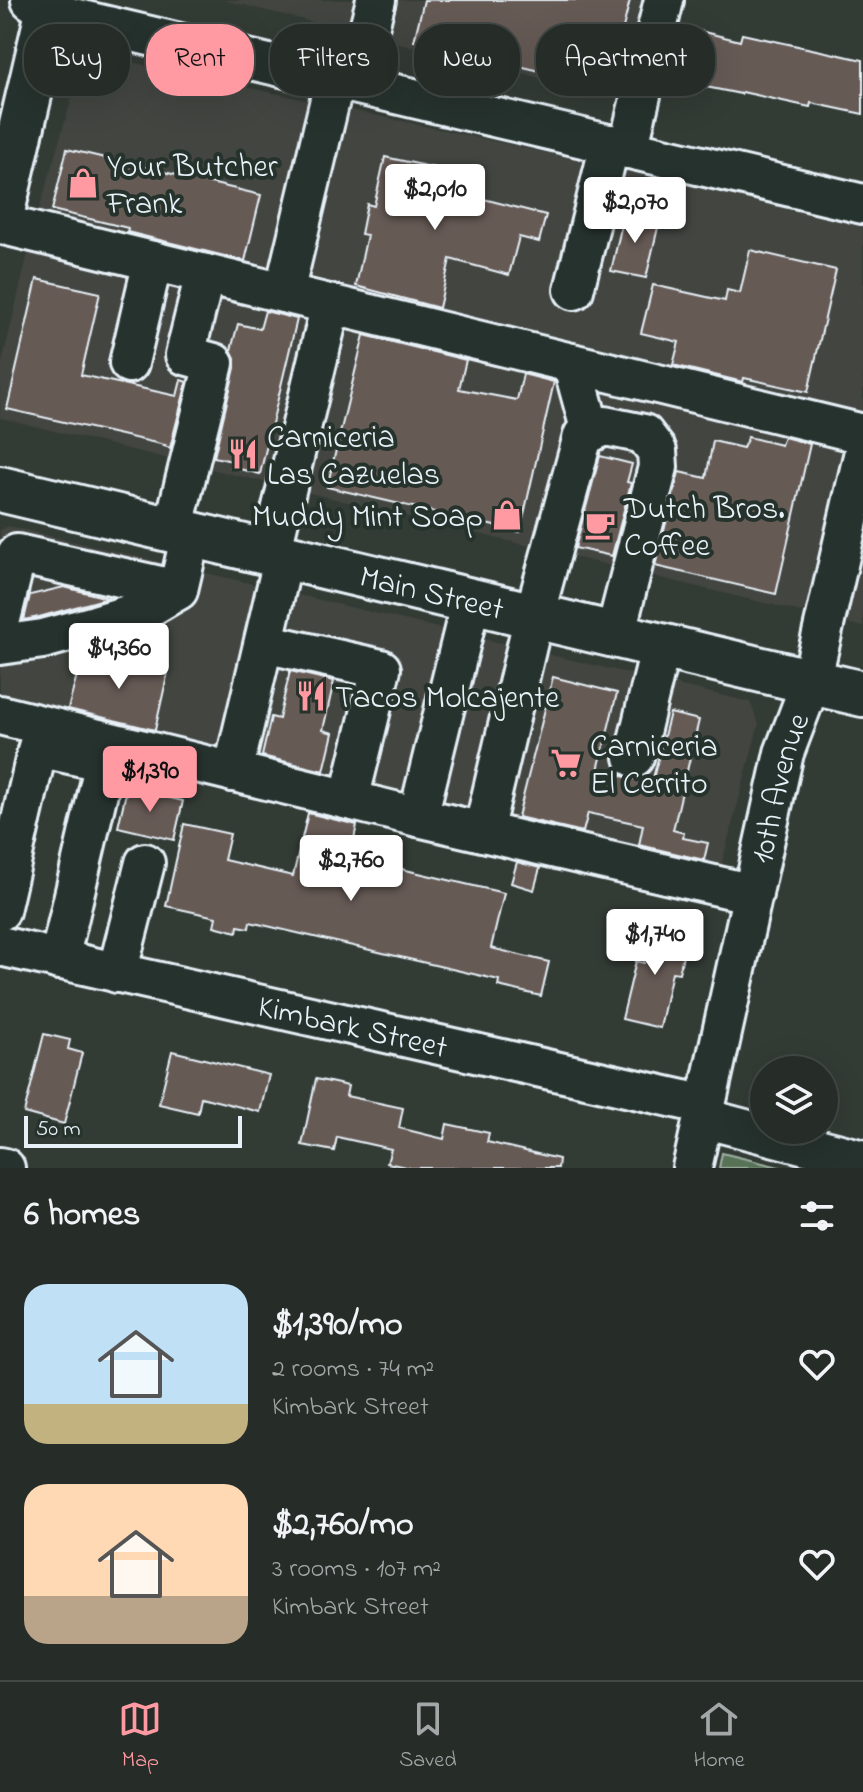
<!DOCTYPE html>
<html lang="en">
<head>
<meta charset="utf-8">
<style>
	:root { --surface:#262c28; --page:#2e3430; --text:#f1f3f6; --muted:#a4a7a8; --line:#424845; --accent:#ff9aa2 }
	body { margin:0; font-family:"Indie Flower",sans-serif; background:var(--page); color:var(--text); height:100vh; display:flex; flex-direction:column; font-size:30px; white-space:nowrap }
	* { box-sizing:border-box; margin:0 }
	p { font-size:26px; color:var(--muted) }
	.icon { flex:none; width:44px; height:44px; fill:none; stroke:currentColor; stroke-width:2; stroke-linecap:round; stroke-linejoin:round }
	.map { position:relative; height:1168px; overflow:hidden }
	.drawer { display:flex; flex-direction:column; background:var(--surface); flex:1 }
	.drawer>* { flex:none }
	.guide { position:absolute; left:24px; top:24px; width:816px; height:72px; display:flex; gap:16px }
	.controls { position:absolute; left:750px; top:1056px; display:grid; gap:16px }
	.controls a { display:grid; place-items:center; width:88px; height:88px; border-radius:50%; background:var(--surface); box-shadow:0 8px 32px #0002,0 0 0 2px var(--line); font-size:40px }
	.scale { position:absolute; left:24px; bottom:20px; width:218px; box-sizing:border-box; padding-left:8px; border:4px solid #e8f1f8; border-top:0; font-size:22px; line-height:28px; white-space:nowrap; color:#e8f1f8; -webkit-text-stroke:6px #26332d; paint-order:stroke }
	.price { position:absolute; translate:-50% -68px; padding:0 18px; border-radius:8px; background:#fff; color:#222; font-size:26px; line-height:52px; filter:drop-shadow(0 2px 4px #0008) }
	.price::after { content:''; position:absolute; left:50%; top:48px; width:24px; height:18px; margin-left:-12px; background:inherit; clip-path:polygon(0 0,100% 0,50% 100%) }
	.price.active { background:var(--accent); color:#111 }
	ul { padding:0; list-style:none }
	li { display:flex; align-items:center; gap:24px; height:200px; padding:0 24px }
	li span { display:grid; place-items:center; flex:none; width:224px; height:160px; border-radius:24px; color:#555 }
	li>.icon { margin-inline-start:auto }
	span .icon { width:96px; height:96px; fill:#fffc; stroke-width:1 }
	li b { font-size:34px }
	h2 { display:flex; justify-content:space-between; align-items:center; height:96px; padding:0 24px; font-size:34px }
	.tag { padding:0 28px; border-radius:32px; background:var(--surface); box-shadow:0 8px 32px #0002,0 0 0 2px var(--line); font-size:28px; line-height:72px }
	.tag.active { background:var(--accent); color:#111 }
	.menu { display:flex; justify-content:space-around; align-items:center; height:112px; border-top:2px solid var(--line); background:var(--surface); font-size:22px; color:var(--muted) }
	.menu a { display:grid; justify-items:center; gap:4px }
	.menu .active { color:var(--accent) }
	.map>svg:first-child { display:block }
	.built { fill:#42443f }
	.green { fill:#597256; stroke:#a0b2a7; stroke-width:2 }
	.building { fill:#665a55; stroke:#e8f1f8; stroke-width:2 }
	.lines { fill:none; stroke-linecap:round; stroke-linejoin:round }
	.minor-casing { stroke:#e8f1f8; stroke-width:44 }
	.major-casing { stroke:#e8f1f8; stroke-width:50 }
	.highway-casing { stroke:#e8f1f8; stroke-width:50 }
	.minor { stroke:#26332d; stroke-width:38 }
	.major { stroke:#26332d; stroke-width:44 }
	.highway { stroke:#26332d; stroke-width:44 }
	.labels { text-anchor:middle; stroke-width:8; stroke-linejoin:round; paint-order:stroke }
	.poi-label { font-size:32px; fill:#e8f1f8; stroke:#26332d; text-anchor:start }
	.street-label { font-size:32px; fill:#e8f1f8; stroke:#26332d }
</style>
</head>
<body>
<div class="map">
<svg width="863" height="1168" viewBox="0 0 863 1168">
	<rect width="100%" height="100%" fill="#333b35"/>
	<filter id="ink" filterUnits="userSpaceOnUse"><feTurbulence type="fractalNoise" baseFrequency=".0125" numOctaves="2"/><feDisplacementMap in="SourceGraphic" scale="16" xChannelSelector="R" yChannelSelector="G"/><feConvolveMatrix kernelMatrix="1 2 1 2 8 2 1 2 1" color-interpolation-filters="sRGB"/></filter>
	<g filter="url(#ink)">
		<g class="built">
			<polygon points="223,0 674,0 650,105"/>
			<polygon points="85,52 576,159 863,227 863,627 0,418 0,371 34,227"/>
			<polygon points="9,526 750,702 759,724 717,882 0,710 0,530"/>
		</g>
		<polygon class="green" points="722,1153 783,1168 719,1168"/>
		<g class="building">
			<polygon points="424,0 630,0 619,44 630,46 620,90 414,41"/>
			<polygon points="680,26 740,41 742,34 863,60 863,114 811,103 810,107 742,92 741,94 691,84 689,92 666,86"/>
			<polygon points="67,149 261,195 245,261 127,232 128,228 52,210"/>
			<polygon points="385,157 468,175 464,194 546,215 539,242 519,237 509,275 450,259 439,308 356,286 367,235 361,234 367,204 374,206"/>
			<polygon points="625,211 660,219 646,278 611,271"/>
			<polygon points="750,250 836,270 808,392 744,378 743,382 673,365 679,342 641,333 653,285 725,301 727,290 740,293"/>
			<polygon points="37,279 100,293 81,375 177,396 181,380 187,382 170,448 164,446 165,445 7,409"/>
			<polygon points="265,311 297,319 260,474 231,467 232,461 214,457 235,368 235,358 231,350 238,324 260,329"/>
			<polygon points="364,335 466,360 459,389 517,400 523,374 554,382 520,532 327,487"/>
			<polygon points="748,437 781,445 784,437 810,444 776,594 655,566 679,472 706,478 713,441 743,448"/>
			<polygon points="600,456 632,464 627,482 631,483 612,556 575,548"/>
			<polygon points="64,587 108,598 39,617 24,620 30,595"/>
			<polygon points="83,652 168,672 155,730 68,709"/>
			<polygon points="290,671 334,681 323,730 333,733 324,771 262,756 271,717 279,719"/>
			<polygon points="553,677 617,693 598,770 630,778 652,782 670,713 699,720 673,830 684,833 683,838 708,843 704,860 639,845 643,825 588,813 583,832 518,817"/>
			<polygon points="127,788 183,801 174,840 118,827"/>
			<polygon points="308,813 357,825 350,857 504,893 491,948 549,962 541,996 498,986 499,980 250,922 249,928 238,926 237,932 214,926 216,917 166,906 184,824 230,834 224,860 293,876"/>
			<polygon points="517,862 540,868 534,890 511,883"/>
			<polygon points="653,925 688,933 679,973 672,972 660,1028 622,1019 636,961 644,963"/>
			<polygon points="44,1034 70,1040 68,1049 82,1053 64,1124 24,1113"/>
			<polygon points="172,1051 269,1075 260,1112 201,1097 198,1113 159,1104"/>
			<polygon points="316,1079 348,1086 346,1096 403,1108 399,1128 444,1139 447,1124 489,1133 487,1142 559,1159 558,1168 410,1168 387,1163 391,1149 337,1137 334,1151 302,1145"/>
		</g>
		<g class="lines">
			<g class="minor-casing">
				<g id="minor">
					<polyline points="31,0 48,12 863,204"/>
					<polyline points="355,84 376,0"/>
					<polyline points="628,149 664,0"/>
					<polyline points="0,224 863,434"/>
					<polyline points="574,290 610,144"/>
					<polyline points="284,293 335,79"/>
					<polyline points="129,363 153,261"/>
					<polyline points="572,363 591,432"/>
					<polyline points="173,530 214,363 185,355 205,274"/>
					<polyline points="271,553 331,304"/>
					<polyline points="471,601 418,817 483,832"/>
					<polyline points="0,623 17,554 178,590"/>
					<polyline points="615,635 658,467 657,451 644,434 605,426 583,436 534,616 483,832 753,894"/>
					<polyline points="264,643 381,669 349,800 418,817"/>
					<polyline points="0,645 43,639 95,625 144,610 178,590 191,534"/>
					<polyline points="0,715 349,800"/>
					<polyline points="634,757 661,646"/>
					<polyline points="233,772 284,556"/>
					<polyline points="0,911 38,747 105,762 59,960"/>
					<path id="s1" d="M0,946L706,1105"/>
					<polyline points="117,973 145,863"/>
					<polyline points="703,1118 863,1160"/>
					<polyline points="0,1167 5,1168"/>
					<path id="s2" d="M692,1168L784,753L811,682L863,456"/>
				</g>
			</g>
			<g class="major-casing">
				<polyline id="major" points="0,220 51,0"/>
			</g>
			<g class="highway-casing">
				<g id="highway">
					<path id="s3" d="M0,489L863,694"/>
				</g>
			</g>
			<use href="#minor" class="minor"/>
			<use href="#major" class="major"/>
			<use href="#highway" class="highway"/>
		</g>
	</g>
	<defs>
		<g id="shop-bare" transform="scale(2.4)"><path d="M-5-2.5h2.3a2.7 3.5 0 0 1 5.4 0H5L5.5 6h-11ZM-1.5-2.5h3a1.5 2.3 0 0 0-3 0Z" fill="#ff9aa2" stroke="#26332d" stroke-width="2.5" paint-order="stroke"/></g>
		<g id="restaurant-bare" transform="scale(2.4)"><path d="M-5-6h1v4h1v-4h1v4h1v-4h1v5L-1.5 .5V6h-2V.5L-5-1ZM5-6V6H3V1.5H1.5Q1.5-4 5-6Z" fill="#ff9aa2" stroke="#26332d" stroke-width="2.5" paint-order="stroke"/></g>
		<g id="cafe-bare" transform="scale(2.4)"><path d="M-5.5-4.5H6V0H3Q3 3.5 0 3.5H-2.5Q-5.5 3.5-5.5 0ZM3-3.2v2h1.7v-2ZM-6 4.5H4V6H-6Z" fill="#ff9aa2" stroke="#26332d" stroke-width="2.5" paint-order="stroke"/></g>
		<g id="supermarket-bare" transform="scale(2.4)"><path d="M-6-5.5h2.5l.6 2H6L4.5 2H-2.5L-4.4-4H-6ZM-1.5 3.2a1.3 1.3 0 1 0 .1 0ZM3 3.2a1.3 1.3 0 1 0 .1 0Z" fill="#ff9aa2" stroke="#26332d" stroke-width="2.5" paint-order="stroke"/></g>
	</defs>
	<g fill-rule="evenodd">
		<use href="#shop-bare" x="83" y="183"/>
		<use href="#restaurant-bare" x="243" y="454"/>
		<use href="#shop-bare" x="507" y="515"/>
		<use href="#cafe-bare" x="600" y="525"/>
		<use href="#restaurant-bare" x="311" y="696"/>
		<use href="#supermarket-bare" x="566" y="763"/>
	</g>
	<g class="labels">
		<g class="poi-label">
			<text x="107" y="176">Your Butcher<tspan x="107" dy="37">Frank</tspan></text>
			<text x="267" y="447">Carniceria<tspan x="267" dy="37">Las Cazuelas</tspan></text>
			<text x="624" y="518">Dutch Bros.<tspan x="624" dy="37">Coffee</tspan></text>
			<text x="483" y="526" text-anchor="end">Muddy Mint Soap</text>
			<text x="335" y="707">Tacos Molcajente</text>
			<text x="590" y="756">Carniceria<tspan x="590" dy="37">El Cerrito</tspan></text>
		</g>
		<g class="street-label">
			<text dy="11" stroke="none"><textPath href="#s3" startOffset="444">Main Street</textPath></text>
			<text dy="11" stroke="none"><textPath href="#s2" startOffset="390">10th Avenue</textPath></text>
			<text dy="11" stroke="none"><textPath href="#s1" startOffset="362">Kimbark Street</textPath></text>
		</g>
	</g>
</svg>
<div class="controls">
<a><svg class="icon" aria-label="layers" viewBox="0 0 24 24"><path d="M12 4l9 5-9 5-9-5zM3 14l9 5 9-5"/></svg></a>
</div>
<div class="scale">50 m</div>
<b class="price" style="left:435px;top:232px">$2,010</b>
<b class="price" style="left:635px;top:245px">$2,070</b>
<b class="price" style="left:119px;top:691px">$4,360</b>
<b class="price active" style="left:150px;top:814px">$1,390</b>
<b class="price" style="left:351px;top:903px">$2,760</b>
<b class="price" style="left:655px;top:977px">$1,740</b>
<div class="guide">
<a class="tag">Buy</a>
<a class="tag active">Rent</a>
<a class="tag">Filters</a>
<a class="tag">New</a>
<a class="tag">Apartment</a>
</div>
</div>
<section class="drawer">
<h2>6 homes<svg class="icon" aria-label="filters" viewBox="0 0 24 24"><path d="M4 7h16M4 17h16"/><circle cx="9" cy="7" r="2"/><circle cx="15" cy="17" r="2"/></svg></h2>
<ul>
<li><span style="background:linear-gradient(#bfe0f5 75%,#c2b280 0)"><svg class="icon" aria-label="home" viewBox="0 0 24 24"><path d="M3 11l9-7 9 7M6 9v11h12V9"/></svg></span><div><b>$1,390/mo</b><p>2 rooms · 74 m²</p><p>Kimbark Street</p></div><svg class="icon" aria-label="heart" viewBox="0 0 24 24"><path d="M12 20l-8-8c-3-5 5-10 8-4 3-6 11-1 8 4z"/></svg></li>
<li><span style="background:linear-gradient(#ffd9b3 70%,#b9a48a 0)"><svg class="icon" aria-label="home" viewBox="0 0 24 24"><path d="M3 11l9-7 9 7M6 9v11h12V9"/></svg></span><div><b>$2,760/mo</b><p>3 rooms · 107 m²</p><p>Kimbark Street</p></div><svg class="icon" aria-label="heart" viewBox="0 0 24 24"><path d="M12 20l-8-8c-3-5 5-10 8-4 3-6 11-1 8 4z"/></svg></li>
</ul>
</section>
<nav class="menu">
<a class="active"><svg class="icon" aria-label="map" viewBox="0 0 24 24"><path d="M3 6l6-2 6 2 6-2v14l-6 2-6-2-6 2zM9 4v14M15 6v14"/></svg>Map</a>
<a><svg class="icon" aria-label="saved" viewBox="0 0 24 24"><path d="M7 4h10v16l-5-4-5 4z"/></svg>Saved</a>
<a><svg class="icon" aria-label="home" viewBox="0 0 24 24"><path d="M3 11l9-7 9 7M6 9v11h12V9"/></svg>Home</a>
</nav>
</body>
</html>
